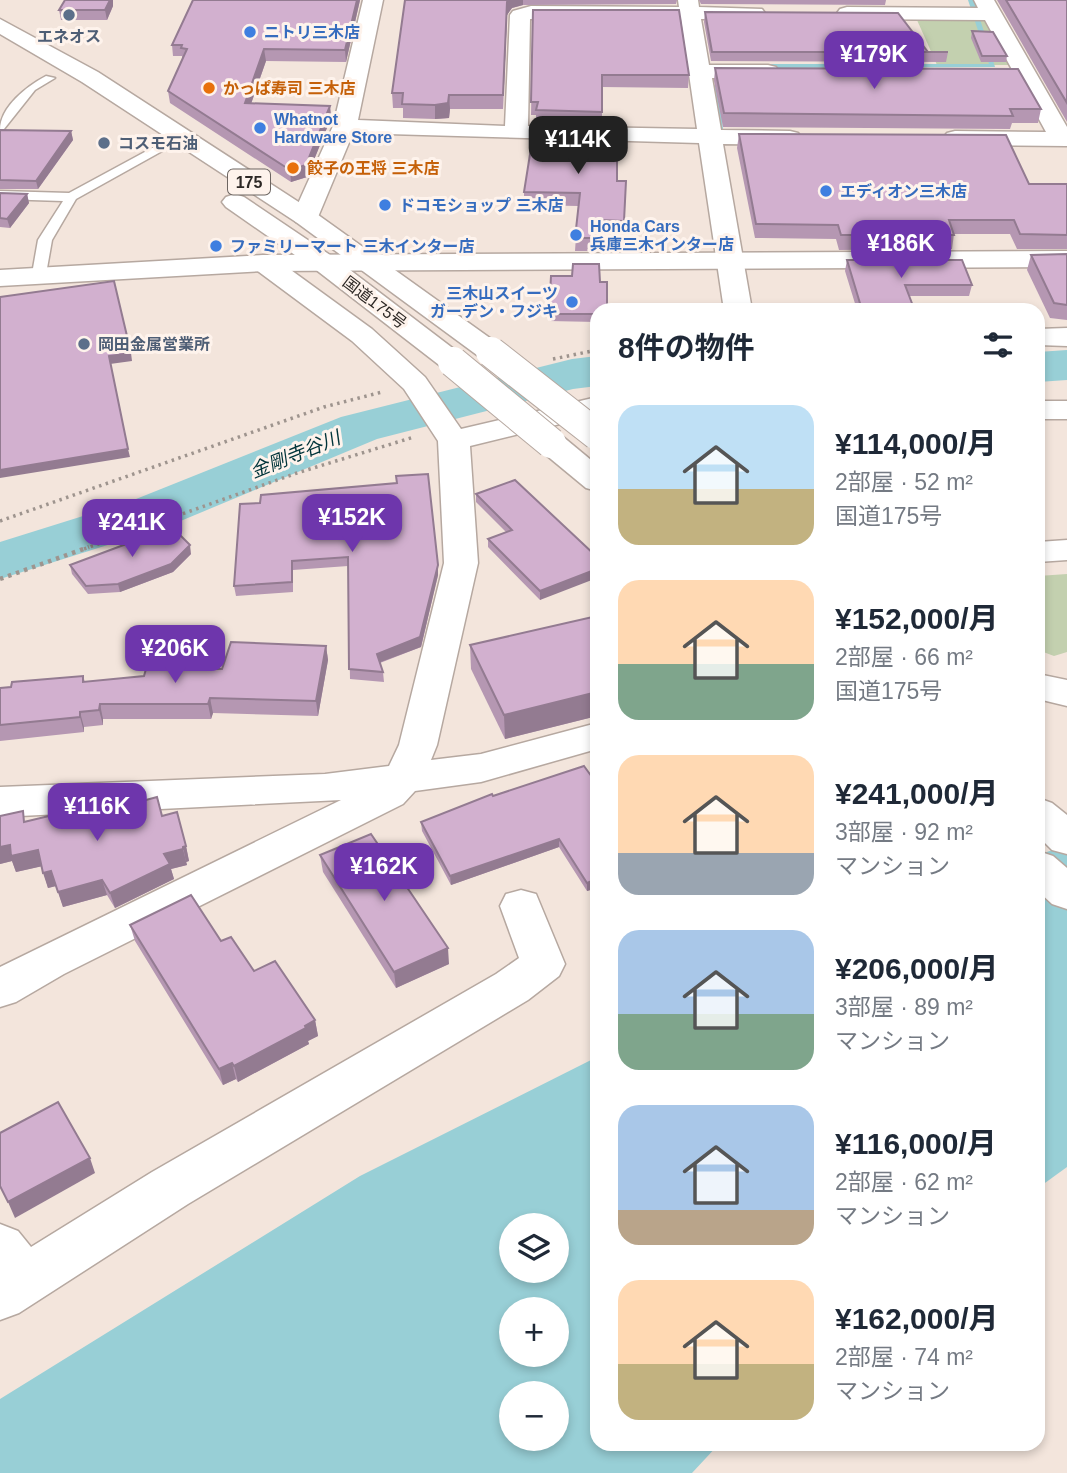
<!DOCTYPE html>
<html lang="ja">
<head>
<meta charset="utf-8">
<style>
	:root { --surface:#fff; --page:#f6f6f7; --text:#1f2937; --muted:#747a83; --accent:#6e36ac }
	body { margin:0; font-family:Arial,"Noto Sans JP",sans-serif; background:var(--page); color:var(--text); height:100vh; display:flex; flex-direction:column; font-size:26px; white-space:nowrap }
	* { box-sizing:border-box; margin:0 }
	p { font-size:23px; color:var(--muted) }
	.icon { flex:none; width:38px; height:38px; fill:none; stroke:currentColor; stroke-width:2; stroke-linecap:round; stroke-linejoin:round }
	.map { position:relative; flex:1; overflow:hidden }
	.drawer { position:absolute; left:590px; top:303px; width:455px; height:1148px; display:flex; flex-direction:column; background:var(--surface); border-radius:21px; box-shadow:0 4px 10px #0003 }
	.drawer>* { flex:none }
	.tools { position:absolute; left:499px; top:1213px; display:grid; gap:14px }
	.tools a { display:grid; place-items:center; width:70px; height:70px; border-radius:50%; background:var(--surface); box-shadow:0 4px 10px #0003; font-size:35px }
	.price { position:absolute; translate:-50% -60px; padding:0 16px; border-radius:14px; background:var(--accent); color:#fff; font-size:23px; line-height:46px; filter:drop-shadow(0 2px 4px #0008) }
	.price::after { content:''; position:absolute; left:50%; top:42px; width:21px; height:16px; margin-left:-10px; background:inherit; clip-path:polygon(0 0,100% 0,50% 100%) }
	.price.selected { background:#222; color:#fff }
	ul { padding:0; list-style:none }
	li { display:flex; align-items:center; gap:21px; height:175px; padding:0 28px }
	li span { display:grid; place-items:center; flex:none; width:196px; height:140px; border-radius:21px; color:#555 }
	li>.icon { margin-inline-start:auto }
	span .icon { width:84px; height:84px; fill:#fffc; stroke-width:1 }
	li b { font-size:30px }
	h2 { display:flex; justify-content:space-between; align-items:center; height:84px; padding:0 28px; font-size:30px }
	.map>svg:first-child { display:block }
	.green { fill:#c3d0af }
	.water { fill:#98cfd6; fill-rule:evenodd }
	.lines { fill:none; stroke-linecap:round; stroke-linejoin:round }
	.stream { fill:#98cfd6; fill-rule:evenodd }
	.river { fill:#98cfd6; fill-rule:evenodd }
	.service-casing { stroke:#b6a8a0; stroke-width:3 }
	.minor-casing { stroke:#b6a8a0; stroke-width:3 }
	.tertiary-casing { stroke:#b6a8a0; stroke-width:3 }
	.trunk-casing { stroke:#b6a8a0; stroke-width:3 }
	.path-far1 { stroke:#9e948e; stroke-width:3.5; stroke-dasharray:2.5 4.5; stroke-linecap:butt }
	.path { stroke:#9e948e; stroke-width:4.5; stroke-dasharray:3.5 5; stroke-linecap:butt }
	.service { fill:#fff; fill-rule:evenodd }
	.minor { fill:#fff; fill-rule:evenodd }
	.tertiary { fill:#fff; fill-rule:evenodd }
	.trunk { fill:#fff; fill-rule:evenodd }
	.trunk-bridge-casing { stroke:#b6a8a0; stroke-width:32; stroke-linecap:butt }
	.trunk-bridge { stroke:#fff; stroke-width:30 }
	.wall { fill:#b597b2 }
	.shaded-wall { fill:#937b91 }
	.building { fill:#d2b0cf; stroke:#937b91; stroke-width:2 }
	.service-dot { fill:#5c6f8a; stroke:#fef3ec; stroke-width:2.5 }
	.shop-dot { fill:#3f7fe0; stroke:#fef3ec; stroke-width:2.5 }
	.food-dot { fill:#e8710a; stroke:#fef3ec; stroke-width:2.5 }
	.labels { text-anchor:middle; stroke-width:6; stroke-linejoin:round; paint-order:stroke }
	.far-shop-label { font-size:16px; font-weight:bold; fill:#366cbe; stroke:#fef3ec; text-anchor:start }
	.far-service-label { font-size:16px; font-weight:bold; fill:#4e5e75; stroke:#fef3ec; text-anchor:start }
	.far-food-label { font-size:16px; font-weight:bold; fill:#c56008; stroke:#fef3ec; text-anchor:start }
	.shield { fill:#fef3ec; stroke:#6c6561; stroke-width:2 }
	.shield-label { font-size:16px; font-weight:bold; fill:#2d2825 }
	.far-street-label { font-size:16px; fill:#2d2825; stroke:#fef3ec }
	.water-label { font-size:19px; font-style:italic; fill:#00343a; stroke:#fef3ec }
</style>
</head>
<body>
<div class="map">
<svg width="1067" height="1473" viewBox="0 0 1067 1473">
	<rect width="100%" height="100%" fill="#f3e5dc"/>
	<g class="green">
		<polygon points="917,20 982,20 995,23 1017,65 937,65"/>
		<polygon points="1067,574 1067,652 1054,656 1038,650 1038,576"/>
	</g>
	<g class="water">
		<polygon points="1067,845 1067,1167 1038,1188 1038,855"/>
		<path d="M597,1057V1444H719L692,1473H0V1399L360,1176ZM511,1225H556V1270H511ZM511,1309H556V1354H511ZM511,1393H556V1438H511Z"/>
	</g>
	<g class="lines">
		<g class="stream">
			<polygon points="968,0 974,0 995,67 761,68 758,66 761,64 989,64"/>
			<polygon points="716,84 719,86 724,140 721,142 718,140 713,86"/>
		</g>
		<g class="river">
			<polygon points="1067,350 1067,380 1038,382 1038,352"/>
			<polygon points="597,356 597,386 573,389 377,439 171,525 0,579 0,542 131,501 341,417 572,359"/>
		</g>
		<g class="service-casing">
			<g id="service">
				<path d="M46,76L55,78L35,90L4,129L0,130C0,107 27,86 46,76Z"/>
				<polygon points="154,147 164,150 76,199 52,240 46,274 44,277 34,277 32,274 38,240 63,201 0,199 0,191 69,193"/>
			</g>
		</g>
		<g class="minor-casing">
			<g id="minor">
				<path d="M363,0H383L358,120L505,126L510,15L513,11L531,6L679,7L678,0H698L699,7L762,9L765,13L762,17L755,19H701L709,65H768L776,67L779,72L776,77L768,79L712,78L721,130L790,131L798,133L802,138L798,143L790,145L723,144L752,310H724L699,143L353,133L318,217L314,222L305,225L296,222L292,217L333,126ZM530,19H681L697,129L528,126Z"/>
				<polygon points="974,0 994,0 1067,127 1067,146 955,145 947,143 943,138 947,133 955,131 1046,132 985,20 847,19 840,17 837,13 840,9 847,7 978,8"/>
				<polygon points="264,255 273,257 372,329 425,377 461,429 597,397 597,415 470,446 478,563 437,745 431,760 481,754 597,723 597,749 481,782 415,791 403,804 64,974 16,1002 0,1007 0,967 341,800 0,817 0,787 325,774 389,766 399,745 444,563 438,441 404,389 352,341 255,269 251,263 255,257"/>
				<polygon points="1067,328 1067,346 1038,345 1038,329"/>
				<rect x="1038" y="401" width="29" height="18"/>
				<polygon points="1067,540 1067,560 1038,562 1038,542"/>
				<polygon points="1038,674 1067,680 1067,706 1038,699"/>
				<polygon points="521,890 536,894 565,964 559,976 528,1000 188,1204 19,1313 0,1320 0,1224 18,1231 31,1247 152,1172 496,974 519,958 500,906 506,894"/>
			</g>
		</g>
		<g class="tertiary-casing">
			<polygon id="tertiary" points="1067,251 1067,267 264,271 0,286 0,270 264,255"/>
		</g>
		<g class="trunk-casing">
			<g id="trunk">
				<polygon points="0,19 98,72 314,212 501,346 505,352 501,358 491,361 481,358 296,222 82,82 0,34"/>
				<polygon points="235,194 244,197 333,257 463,356 468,362 463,368 453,371 443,368 315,269 226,207 222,202 226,197"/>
				<polygon points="551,434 562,436 597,465 597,491 586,488 540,450 535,443 540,436"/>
				<polygon points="1038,798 1052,803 1067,815 1067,854 1052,850 1038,836"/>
				<polygon points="1038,851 1053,856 1067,868 1067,909 1052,904 1038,891"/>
			</g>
		</g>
		<g class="path-far1">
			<polyline points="553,359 597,350"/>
			<polyline points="0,521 324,407 382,392"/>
			<polyline points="84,549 297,473 414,437"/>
		</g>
		<polyline class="path" points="0,579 89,547"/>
		<use href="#service" class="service"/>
		<use href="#minor" class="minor"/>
		<use href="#tertiary" class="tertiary"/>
		<use href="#trunk" class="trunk"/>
		<g class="trunk-bridge-casing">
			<g id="trunk-bridge">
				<polyline points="491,352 597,435"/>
				<polyline points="453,362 551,443"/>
			</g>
		</g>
		<use href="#trunk-bridge" class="trunk-bridge"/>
	</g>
	<g class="wall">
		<polygon points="65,0 113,0 113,6 107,20 61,20 59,10"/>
		<polygon points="193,0 360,0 346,62 266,61 251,104 330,106 331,118 307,177 291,182 170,103 168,91 182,59 182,56 173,56 172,45"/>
		<polygon points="405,0 677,0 676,4 523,5 512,8 507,15 503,109 450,109 449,118 435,119 403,118 403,108 393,108 392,93"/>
		<polygon points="699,0 886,0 885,5 701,4"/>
		<polygon points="997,0 1067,0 1067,122"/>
		<polygon points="533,10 689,75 688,88 602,87 602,125 536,123 536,115 531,115"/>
		<polygon points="705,12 928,52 948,52 946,62 711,61 704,22"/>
		<polygon points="972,31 1007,56 1006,62 981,62 971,38"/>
		<polygon points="715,68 1041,109 1038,123 1012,123 1010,129 723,127 714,81"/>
		<polygon points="0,130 71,131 73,140 38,189 0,189"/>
		<polygon points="739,134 1029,184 1067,184 1067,249 1017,249 1010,234 954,234 952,249 839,250 836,239 755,238 737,148"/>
		<polygon points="604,154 617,181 626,181 624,234 599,234 599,251 575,251 578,206 524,205 524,192"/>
		<polygon points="0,193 27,194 29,203 10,228 0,227"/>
		<polygon points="1067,254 1067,320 1050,318 1027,270 1031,255"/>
		<polygon points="847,260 972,285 969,296 909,296 913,306 912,310 857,310 845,271"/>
		<polygon points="551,276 572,276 597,310 597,322 549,321"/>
		<polygon points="476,494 597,557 540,600 488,547 488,539 506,532 476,502"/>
		<polygon points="240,504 438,565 438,575 421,647 380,663 383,672 384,682 350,679 348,566 293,570 293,592 236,596 234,586"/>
		<polygon points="191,554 173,572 120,592 88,594 72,574 70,565"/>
		<polygon points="597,616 597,716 505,739 471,669 470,645"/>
		<polygon points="326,646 328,660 318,716 213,713 211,719 103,719 103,725 84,727 84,732 0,741 0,688 83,676 85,682 222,669"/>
		<polygon points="597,784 597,888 587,891 559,847 451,885 422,831 421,822 493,796"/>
		<polygon points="105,811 162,816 186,846 189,861 186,862 187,865 171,869 174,879 115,908 107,895 63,907 56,886 48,888 42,866 16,872 12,861 0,864 0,816 26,822"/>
		<polygon points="320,855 449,964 396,988 323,872"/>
		<polygon points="130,925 221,941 254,971 315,1020 318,1036 308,1041 309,1044 238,1082 236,1079 223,1085 135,941"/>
	</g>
	<g class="shaded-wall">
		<polygon points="110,0 113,0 113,6 107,20 105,10"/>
		<polygon points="357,0 360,0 346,62 345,50"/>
		<polygon points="508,0 523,0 523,5 512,8 507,15 503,109 507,2"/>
		<polygon points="264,49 266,61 247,115 245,103"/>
		<polygon points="449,95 450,109 449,118 435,119 435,105"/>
		<polygon points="330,106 331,118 307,177 291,182 290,170"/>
		<polygon points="71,131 73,140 38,189 36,181"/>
		<polygon points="27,194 29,203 10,228 7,219"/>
		<polygon points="131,353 132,361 110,364 109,356"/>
		<polygon points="128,449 130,457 0,478 0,470"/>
		<polygon points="190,545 191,554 173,572 120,592 118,584"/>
		<polygon points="438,565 438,575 421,647 378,663 377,654"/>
		<polygon points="597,569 597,578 540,600 540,591"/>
		<polygon points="326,646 328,660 318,716 316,701"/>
		<polygon points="597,692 597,716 505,739 504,715"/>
		<polygon points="210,698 213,713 211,719 208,704"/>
		<polygon points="100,704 103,719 103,725 99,710"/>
		<polygon points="80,712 84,727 84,732 80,717"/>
		<polygon points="559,839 559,847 451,885 450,876"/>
		<polygon points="10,845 38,850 43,866 16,872 12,861 0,864 0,847"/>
		<polygon points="186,846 189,861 186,862 183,847"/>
		<polygon points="183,849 187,865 171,869 174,879 115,908 110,893 164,854"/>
		<polygon points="51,871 56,886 48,888 43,873"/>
		<polygon points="597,879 597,888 587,891 587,883"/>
		<polygon points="102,880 107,895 63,907 58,892"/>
		<polygon points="448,948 449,964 396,988 394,972"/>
		<polygon points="315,1020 318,1036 308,1041 309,1044 238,1082 234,1066"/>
		<polygon points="232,1063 236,1079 223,1085 219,1069"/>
		<polygon points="90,1158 95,1173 15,1218 8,1202"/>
	</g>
	<g class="building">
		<polygon points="65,0 110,0 105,10 59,10"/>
		<polygon points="193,0 357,0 345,50 264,49 245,103 330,106 306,165 290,170 168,91 187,49 181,48 182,45 172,45"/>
		<polygon points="405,0 508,0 507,2 503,95 449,95 448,103 435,105 402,104 403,93 392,93"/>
		<polygon points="1006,0 1067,0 1067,103"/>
		<polygon points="533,10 679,10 689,75 602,75 602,112 536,110 538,102 531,102"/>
		<polygon points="705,12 898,13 928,52 948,52 712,52"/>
		<polygon points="972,31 993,32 1007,56 982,56"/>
		<polygon points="715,68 1018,69 1041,109 1010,109 1013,116 724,113"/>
		<polygon points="534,129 603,132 604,154 617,155 617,181 626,181 624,221 599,220 599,238 575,238 580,193 524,192"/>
		<polygon points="0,130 71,131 36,181 0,180"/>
		<polygon points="739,134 1006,135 1029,184 1067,184 1067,235 1020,234 1014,220 949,220 954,235 841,235 838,225 756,224"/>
		<polygon points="0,193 27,194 7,219 0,218"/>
		<polygon points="1067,254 1067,305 1054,303 1031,255"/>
		<polygon points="847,260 962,260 972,285 905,285 913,306 862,310"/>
		<polygon points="573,264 599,264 600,282 607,282 607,310 597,310 597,314 549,314 551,276 572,276"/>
		<polygon points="114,281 131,353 109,356 128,449 0,470 0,297"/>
		<polygon points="428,474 438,565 420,637 377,654 383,672 349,669 348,557 292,561 292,582 234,586 240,504 260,503 261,495 397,483 396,476"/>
		<polygon points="515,480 597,557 597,569 540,591 488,539 512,530 476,494"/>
		<polygon points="172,527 190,545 171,564 118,584 86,586 70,565"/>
		<polygon points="597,616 597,692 504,715 470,645"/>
		<polygon points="231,642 326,646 316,701 210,698 208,704 100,704 99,710 80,712 80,717 0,725 0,688 11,687 12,682 83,676 83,682 144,676 146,669 222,669"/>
		<polygon points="584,766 597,784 597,879 587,883 559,839 450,876 421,822 492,794 493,796"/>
		<polygon points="157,797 162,816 177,812 186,846 183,847 183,849 164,854 170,864 110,893 102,880 58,892 51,871 43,873 38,850 11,856 10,845 0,847 0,816 23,811 24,822 103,803 105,811"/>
		<polygon points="371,834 448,948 394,972 320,855"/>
		<polygon points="191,895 221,941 231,937 254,971 275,961 315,1020 305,1026 306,1028 234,1066 232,1063 219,1069 130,925"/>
		<polygon points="58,1102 90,1158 8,1202 0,1186 0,1133"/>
	</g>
	<g class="service-dot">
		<circle cx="69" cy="15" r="7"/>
		<circle cx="104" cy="143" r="7"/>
		<circle cx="84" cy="344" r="7"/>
	</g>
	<g class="shop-dot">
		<circle cx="250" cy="32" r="7"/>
		<circle cx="260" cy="128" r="7"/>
		<circle cx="826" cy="191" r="7"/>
		<circle cx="385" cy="205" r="7"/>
		<circle cx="576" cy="235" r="7"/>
		<circle cx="216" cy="246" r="7"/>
		<circle cx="572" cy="302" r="7"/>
	</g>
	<g class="food-dot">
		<circle cx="209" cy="88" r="7"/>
		<circle cx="293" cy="168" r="7"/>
	</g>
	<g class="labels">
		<g class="far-shop-label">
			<text x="264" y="38">ニトリ三木店</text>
			<text x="274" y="125">Whatnot<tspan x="274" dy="18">Hardware Store</tspan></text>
			<text x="840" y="197">エディオン三木店</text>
			<text x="399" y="211">ドコモショップ 三木店</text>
			<text x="590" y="232">Honda Cars<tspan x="590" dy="18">兵庫三木インター店</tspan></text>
			<text x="230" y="252">ファミリーマート 三木インター店</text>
			<text x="558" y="299" text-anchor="end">三木山スイーツ<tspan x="558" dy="18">ガーデン・フジキ</tspan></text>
		</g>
		<g class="far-service-label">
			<text x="69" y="42" text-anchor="middle">エネオス</text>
			<text x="118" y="149">コスモ石油</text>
			<text x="98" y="350">岡田金属営業所</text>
		</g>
		<g class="far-food-label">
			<text x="223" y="94">かっぱ寿司 三木店</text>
			<text x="307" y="174">餃子の王将 三木店</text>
		</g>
		<rect class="shield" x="228" y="169.5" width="42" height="25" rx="5"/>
		<g class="shield-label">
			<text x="249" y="188">175</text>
		</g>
		<g class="far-street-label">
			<text transform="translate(375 302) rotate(37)" y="6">国道175号</text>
		</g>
		<g class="water-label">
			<text transform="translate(295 454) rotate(-22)" y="7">金剛寺谷川</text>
		</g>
	</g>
</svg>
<div class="tools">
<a><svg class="icon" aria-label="layers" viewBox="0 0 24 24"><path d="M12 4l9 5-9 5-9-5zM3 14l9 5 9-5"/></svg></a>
<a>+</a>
<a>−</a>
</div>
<b class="price" style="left:874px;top:91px">¥179K</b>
<b class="price selected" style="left:578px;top:176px">¥114K</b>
<b class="price" style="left:901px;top:280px">¥186K</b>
<b class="price" style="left:352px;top:554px">¥152K</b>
<b class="price" style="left:132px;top:559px">¥241K</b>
<b class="price" style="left:175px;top:685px">¥206K</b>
<b class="price" style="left:97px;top:843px">¥116K</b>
<b class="price" style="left:384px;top:903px">¥162K</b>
<section class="drawer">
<h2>8件の物件<svg class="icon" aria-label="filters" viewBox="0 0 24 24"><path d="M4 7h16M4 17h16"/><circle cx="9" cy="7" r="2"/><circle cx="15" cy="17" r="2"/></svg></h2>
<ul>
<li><span style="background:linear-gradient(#bfe0f5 60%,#c2b280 0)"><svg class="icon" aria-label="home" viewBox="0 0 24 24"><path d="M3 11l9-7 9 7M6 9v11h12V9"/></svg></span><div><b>¥114,000/月</b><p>2部屋 · 52 m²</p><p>国道175号</p></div></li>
<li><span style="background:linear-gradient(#ffd9b3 60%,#7fa58c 0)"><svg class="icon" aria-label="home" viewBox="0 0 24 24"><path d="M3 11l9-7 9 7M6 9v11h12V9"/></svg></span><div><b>¥152,000/月</b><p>2部屋 · 66 m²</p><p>国道175号</p></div></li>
<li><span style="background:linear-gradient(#ffd9b3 70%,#9aa5b1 0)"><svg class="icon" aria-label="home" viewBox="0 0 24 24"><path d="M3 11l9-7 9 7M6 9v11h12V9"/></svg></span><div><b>¥241,000/月</b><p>3部屋 · 92 m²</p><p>マンション</p></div></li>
<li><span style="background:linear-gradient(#a9c7e8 60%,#7fa58c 0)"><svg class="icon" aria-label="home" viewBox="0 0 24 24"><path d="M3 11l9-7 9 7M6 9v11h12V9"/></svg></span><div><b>¥206,000/月</b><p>3部屋 · 89 m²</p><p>マンション</p></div></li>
<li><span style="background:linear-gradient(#a9c7e8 75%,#b9a48a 0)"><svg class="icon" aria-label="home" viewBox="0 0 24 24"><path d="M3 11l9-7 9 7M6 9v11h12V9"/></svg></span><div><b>¥116,000/月</b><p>2部屋 · 62 m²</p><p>マンション</p></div></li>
<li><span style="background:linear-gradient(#ffd9b3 60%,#c2b280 0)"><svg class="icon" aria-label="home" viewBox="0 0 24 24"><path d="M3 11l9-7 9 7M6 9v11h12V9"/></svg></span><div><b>¥162,000/月</b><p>2部屋 · 74 m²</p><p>マンション</p></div></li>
</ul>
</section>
</div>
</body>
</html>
